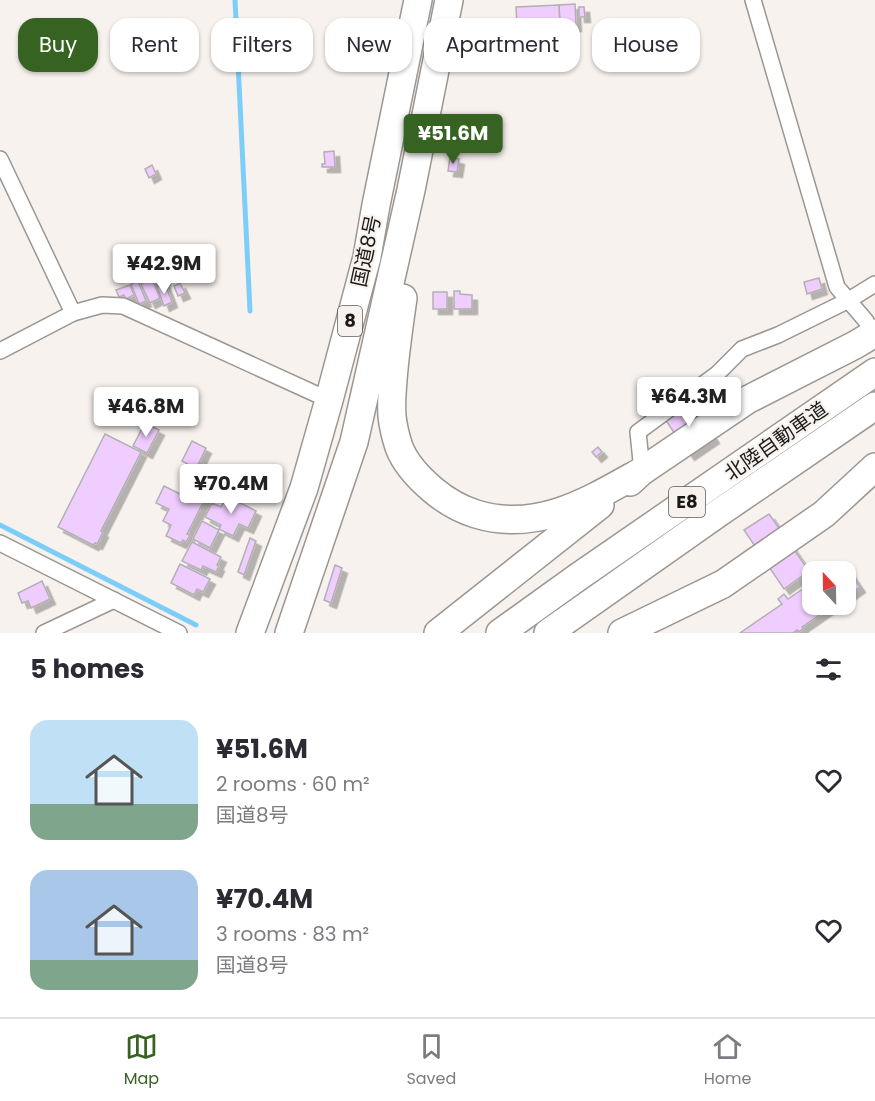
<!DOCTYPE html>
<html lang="en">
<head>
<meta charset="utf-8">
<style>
	:root { --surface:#fff; --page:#f2f2f3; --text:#2b2b33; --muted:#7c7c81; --line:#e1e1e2; --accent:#376322 }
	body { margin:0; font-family:Poppins,"Noto Sans JP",sans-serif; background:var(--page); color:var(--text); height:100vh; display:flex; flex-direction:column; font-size:22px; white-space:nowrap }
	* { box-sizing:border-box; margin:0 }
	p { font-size:20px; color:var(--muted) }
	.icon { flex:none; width:33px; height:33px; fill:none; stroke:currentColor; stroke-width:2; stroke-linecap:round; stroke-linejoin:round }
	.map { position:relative; height:633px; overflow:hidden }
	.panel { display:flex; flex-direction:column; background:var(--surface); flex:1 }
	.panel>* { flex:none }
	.guide { position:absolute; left:18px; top:18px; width:840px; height:54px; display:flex; gap:12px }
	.needle { width:39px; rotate:338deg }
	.tools { position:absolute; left:802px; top:561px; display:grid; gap:12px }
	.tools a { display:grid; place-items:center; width:54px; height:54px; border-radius:12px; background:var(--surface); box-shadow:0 2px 4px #0004; font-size:30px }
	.price { position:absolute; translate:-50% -51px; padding:0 14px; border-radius:6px; background:#fff; color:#222; font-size:20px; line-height:39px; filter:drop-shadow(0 2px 3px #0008) }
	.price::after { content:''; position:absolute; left:50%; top:36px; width:18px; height:14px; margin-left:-9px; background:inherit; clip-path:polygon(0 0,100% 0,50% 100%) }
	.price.on { background:var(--accent); color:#fff }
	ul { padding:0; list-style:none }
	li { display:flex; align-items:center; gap:18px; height:150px; padding:0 30px }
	li span { display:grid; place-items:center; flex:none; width:168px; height:120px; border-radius:18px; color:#555 }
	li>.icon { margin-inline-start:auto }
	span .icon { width:72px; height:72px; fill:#fffc; stroke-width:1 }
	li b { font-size:26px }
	h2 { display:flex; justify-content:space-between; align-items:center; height:72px; padding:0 30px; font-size:26px }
	.pill { padding:0 21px; border-radius:18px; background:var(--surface); box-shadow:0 2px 4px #0004; font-size:21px; line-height:54px }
	.pill.on { background:var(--accent); color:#fff }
	.menu { display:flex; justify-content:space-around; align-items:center; height:84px; border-top:2px solid var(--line); background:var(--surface); font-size:16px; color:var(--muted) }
	.menu a { display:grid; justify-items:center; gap:3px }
	.menu .on { color:var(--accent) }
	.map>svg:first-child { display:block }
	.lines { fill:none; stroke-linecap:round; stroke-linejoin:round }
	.stream { stroke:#7ccef9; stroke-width:5 }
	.building { fill:#efcdfe; stroke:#b3b0b5; stroke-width:1.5; filter:url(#shadow) }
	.street-casing { stroke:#9b9692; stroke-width:18 }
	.highway-casing { stroke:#9b9692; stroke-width:30 }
	.street { stroke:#fff; stroke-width:15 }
	.highway { stroke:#fff; stroke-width:27 }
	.labels { text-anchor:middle; stroke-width:4.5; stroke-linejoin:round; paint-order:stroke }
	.shield { fill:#f7f2ee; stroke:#5d5a58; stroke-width:1.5 }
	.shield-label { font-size:18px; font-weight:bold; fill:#1b1918 }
	.street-label { font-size:20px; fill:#1b1918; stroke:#f7f2ee }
</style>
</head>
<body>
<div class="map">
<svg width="875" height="633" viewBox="0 0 875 633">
	<defs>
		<filter id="shadow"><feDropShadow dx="5.5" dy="5.5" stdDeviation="0" flood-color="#0004"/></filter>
	</defs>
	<rect width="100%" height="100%" fill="#f7f2ee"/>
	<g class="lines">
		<g class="stream">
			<polyline points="235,0 250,311"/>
			<polyline points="0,525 196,625"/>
		</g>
	</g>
	<g class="building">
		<polygon points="575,4 576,26 560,27 559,5"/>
		<polygon points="559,5 560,27 517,28 516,7"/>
		<polygon points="579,7 584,7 585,17 579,17"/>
		<polygon points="334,151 335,167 322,167 322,164 325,164 324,152"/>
		<polygon points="450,157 459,159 457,172 448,171"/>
		<polygon points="152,165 156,174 149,178 145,169"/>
		<polygon points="160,272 161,275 163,274 165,280 164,281 165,283 157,286 153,275"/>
		<polygon points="819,278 822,289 807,294 804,282"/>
		<polygon points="152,279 160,298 150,303 141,284"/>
		<polygon points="138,281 146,301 139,304 131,284"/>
		<polygon points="180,283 185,293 178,296 174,286"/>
		<polygon points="165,284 172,302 164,306 157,287"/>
		<polygon points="130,285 134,295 126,299 124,295 119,297 116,290"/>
		<polygon points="454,291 460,291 460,294 472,295 472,309 454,309"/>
		<rect x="433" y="292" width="14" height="17"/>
		<polygon points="690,402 714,438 689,455 665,419"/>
		<polygon points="145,423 159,430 147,453 133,446"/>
		<polygon points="105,434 141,452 101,531 103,532 97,544 95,543 93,545 58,527"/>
		<polygon points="192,441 206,448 196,469 182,461"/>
		<polygon points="598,447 602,452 596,457 592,452"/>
		<polygon points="200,463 210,468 205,478 195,473"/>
		<polygon points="241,482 246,484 240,496 236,493"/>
		<polygon points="164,486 184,496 188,487 206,497 187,534 190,535 186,542 183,540 181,543 166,536 171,525 163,521 169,509 156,503"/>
		<polygon points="227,496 256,511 248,528 239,524 233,536 219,529 221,525 205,517 212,503 221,507"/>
		<polygon points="769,514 809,571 784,589 744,530"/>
		<polygon points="202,521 219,530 210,548 193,539"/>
		<polygon points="250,538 256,541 244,575 238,572"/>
		<polygon points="192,542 221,557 217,565 219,566 216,572 203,566 201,570 182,561"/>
		<polygon points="843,562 860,587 846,597 846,572 829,572"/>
		<polygon points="180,564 210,579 203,592 197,589 194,595 171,583"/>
		<polygon points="335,565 342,568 331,603 324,600"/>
		<polygon points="42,581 50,599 31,608 28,601 22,603 18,593"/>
		<polygon points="813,582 813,604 835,604 802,627 803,629 798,632 797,630 793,633 740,633 782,604 778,599 784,594 788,599"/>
	</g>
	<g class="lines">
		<g class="street-casing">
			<g id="street">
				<polyline points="753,0 837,287 866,321"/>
				<polyline points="0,159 73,313"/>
				<polyline points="0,351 73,313 102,305 123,306 329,400"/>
				<polyline points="642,471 638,432 717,374 742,349 778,335 849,300 875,284"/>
				<polyline points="0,543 179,633"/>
				<polyline points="44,633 114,600"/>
			</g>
		</g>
		<g class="highway-casing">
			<g id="highway">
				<path d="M403,298C399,326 395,353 393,380C392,392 391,404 392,416C393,426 396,438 399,447C405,463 420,479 433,490C446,501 460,509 476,514C538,533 590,500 642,471"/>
				<polyline points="630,482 642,471 747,400 855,345 875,333"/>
				<polyline points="250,633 304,488 329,400 367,257 376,205 418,0"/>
				<polyline points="289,633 354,442 411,190 449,0"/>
				<polyline points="438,633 600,505"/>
				<polyline points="500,633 578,577 875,372"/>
				<polyline points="548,633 720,512 875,406"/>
				<polyline points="622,633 723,584 824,514 875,467"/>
			</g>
		</g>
		<use href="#street" class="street"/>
		<use href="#highway" class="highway"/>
	</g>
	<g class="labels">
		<g class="shield">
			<rect x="338" y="306" width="24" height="30" rx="4.5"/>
			<rect x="669" y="487" width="36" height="30" rx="4.5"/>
		</g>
		<g class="shield-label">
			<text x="350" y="327">8</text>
			<text x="687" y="508">E8</text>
		</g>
		<g class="street-label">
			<text transform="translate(366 251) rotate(-78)" y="7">国道8号</text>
			<text transform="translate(776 441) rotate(-35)" y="7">北陸自動車道</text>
		</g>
	</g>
</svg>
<div class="tools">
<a><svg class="needle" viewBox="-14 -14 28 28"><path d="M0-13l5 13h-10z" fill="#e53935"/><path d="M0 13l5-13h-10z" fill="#7c7c81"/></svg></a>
</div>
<b class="price on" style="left:453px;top:165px">¥51.6M</b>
<b class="price" style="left:164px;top:295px">¥42.9M</b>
<b class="price" style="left:689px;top:428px">¥64.3M</b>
<b class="price" style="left:146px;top:438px">¥46.8M</b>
<b class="price" style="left:231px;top:515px">¥70.4M</b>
<div class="guide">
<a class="pill on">Buy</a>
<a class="pill">Rent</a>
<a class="pill">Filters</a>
<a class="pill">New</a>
<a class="pill">Apartment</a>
<a class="pill">House</a>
</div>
</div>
<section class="panel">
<h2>5 homes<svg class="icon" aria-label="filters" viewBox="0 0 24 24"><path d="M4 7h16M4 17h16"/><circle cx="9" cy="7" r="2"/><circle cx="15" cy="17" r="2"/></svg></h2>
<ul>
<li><span style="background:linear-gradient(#bfe0f5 70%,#7fa58c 0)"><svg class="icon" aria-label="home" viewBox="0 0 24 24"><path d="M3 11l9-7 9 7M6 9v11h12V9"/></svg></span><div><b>¥51.6M</b><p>2 rooms · 60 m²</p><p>国道8号</p></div><svg class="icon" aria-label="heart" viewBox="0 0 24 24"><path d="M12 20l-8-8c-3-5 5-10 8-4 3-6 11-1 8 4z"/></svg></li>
<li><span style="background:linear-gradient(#a9c7e8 75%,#7fa58c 0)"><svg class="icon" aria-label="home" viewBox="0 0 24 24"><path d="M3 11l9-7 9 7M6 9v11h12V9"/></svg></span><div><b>¥70.4M</b><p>3 rooms · 83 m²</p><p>国道8号</p></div><svg class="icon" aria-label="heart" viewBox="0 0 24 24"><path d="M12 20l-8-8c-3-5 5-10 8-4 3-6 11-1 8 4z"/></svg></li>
</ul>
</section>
<nav class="menu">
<a class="on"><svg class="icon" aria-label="map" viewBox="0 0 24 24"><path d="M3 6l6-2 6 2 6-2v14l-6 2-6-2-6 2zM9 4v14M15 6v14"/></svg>Map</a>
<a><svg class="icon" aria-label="saved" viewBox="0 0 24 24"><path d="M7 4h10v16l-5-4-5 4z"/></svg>Saved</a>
<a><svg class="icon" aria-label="home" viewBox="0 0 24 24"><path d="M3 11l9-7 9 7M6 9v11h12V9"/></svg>Home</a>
</nav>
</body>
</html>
